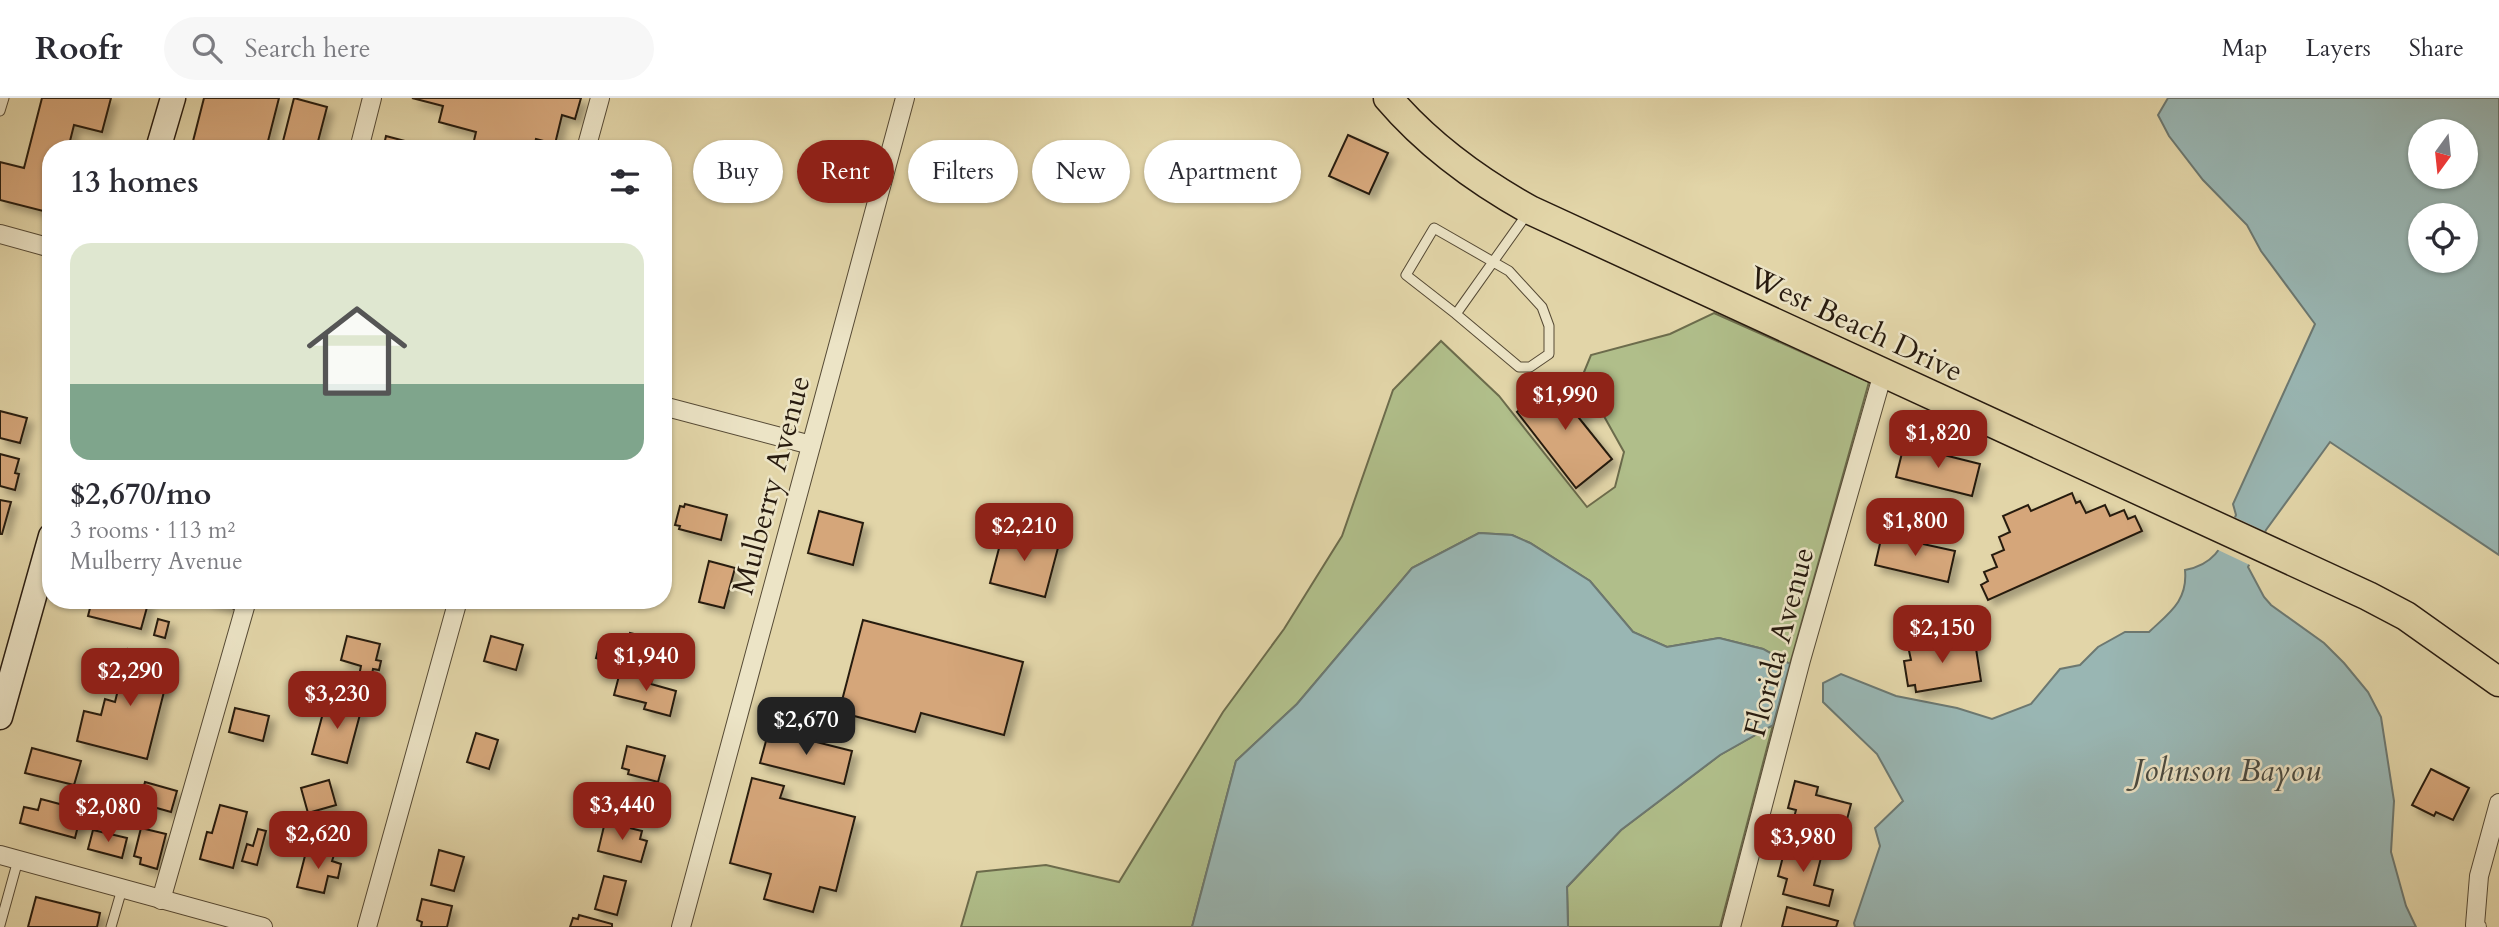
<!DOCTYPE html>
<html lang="en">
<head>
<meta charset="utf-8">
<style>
	:root { --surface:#fff; --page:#f7f7f7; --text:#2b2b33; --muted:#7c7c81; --line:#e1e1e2; --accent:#8f2418 }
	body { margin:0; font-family:Cardo,serif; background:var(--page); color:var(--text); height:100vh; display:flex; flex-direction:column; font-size:26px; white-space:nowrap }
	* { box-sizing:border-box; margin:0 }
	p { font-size:23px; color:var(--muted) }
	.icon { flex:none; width:38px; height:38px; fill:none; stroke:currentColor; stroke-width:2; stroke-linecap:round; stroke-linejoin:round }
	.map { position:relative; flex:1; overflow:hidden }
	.details { position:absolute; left:42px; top:42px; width:630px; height:469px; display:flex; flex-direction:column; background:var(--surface); border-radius:28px; box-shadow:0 2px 5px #0004 }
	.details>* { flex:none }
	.top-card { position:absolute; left:693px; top:42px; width:665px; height:63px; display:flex; gap:14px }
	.needle { width:46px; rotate:195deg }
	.tools { position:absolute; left:2408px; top:21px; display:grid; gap:14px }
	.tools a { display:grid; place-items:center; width:70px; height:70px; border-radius:50%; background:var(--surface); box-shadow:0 2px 5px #0004; font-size:35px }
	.price { position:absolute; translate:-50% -60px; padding:0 16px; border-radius:14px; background:var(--accent); color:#fff; font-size:23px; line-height:46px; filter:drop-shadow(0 2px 4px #0008) }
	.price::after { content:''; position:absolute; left:50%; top:42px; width:21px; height:16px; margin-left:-10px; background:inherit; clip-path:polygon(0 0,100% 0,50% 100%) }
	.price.on { background:#222; color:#fff }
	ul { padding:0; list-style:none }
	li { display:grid; align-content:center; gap:14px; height:371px; padding:0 28px }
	li span { display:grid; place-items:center; height:217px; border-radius:21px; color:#555 }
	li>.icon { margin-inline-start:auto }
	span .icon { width:126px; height:126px; fill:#fffc; stroke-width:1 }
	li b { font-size:30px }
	h2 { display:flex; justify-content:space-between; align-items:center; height:84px; padding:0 28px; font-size:30px }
	.pill { padding:0 24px; border-radius:32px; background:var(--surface); box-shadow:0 2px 5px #0004; font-size:24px; line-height:63px }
	.pill.on { background:var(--accent); color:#fff }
	header { display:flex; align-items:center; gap:42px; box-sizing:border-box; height:98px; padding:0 35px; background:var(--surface); border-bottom:2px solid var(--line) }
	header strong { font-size:33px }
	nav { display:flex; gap:38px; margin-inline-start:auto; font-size:24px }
	.search { width:490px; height:63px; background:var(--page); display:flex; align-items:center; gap:18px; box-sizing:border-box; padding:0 24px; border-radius:38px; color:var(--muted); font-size:26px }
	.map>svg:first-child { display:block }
	.green { fill:#b0be8a; stroke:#6c6c4c; stroke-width:2 }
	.water { fill:#99b6b3; stroke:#6c7871; stroke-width:2; fill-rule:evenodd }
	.pier { fill:#e2d5a8 }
	.building { fill:#d5a67a; stroke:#281b0f; stroke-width:2; filter:url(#shadow) }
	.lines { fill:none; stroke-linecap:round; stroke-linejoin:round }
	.lane-casing { stroke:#564a35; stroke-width:11 }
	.street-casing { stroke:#564a35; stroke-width:20 }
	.secondary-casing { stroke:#281b0f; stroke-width:27 }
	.primary-casing { stroke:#281b0f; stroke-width:31 }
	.lane { stroke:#ece4c6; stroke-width:9 }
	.street { stroke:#ece4c6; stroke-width:18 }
	.secondary { stroke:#ece4c6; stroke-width:24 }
	.primary { stroke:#e2d5a8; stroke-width:28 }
	.labels { text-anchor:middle; stroke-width:5; stroke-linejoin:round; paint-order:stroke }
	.street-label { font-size:30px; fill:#281b0f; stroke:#ece4c6 }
	.water-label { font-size:32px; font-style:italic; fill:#4a4a40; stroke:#ece4c6 }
</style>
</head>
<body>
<header>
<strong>Roofr</strong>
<div class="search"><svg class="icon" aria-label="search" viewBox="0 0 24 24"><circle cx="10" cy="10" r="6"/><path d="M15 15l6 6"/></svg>Search here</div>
<nav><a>Map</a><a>Layers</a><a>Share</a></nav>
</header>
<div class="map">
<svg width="2499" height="829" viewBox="0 0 2499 829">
	<defs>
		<filter id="shadow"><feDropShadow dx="6" dy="6" stdDeviation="3.5" flood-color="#0004"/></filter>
	</defs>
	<rect width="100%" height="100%" fill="#e2d5a8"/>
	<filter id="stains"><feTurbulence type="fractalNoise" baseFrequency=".00286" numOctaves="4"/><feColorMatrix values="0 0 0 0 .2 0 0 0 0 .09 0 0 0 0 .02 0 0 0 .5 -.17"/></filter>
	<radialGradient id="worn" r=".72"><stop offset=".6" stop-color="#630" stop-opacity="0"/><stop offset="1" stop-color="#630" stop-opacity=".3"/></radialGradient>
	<g class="green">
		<polygon points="1714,215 1869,284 1790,566 1763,551 1719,540 1667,549 1633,534 1590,483 1530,445 1512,437 1479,435 1412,470 1297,606 1236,663 1192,829 961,829 977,774 1046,767 1119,784 1223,614 1284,531 1342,438 1393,292 1441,243 1499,298 1587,409 1615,389 1624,354 1582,279 1591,257 1670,236"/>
		<polygon points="1773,627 1720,829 1568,829 1567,789 1621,732 1720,657"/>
	</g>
	<g class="water">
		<path d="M2168,0H2499V457L2330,344L2266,432L2248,469L2264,499L2271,507L2324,545L2344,565L2368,594L2381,619L2394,703L2391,754L2406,808L2416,829H1855L1854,825L1880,748L1875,730L1903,703L1877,656L1823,604V585L1841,576L1896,598L1957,610L1992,621L2031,606L2060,571L2080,567L2098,549L2125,534H2149C2169,515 2188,503 2185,472C2218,466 2223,445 2236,417L2233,406L2315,226L2261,153L2247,127L2203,82L2169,38L2158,17ZM2420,33H2466V79H2420ZM2420,117H2466V163H2420Z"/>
		<polygon points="1479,435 1512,437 1530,445 1590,483 1633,534 1667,549 1719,540 1763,551 1790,566 1773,627 1720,657 1621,732 1567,789 1568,829 1192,829 1236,663 1297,606 1412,470"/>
	</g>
	<polygon class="pier" points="2232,418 2268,435 2252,468 2216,451"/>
	<g class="building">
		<polygon points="42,0 111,0 102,34 74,27 68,51 51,51 51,115 0,102 0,64 24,70"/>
		<polygon points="204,0 279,0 266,51 191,51"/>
		<polygon points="294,0 327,9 316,51 281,51"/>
		<polygon points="412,0 581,0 575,21 562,17 555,46 536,41 533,51 472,51 476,34 439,24 443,8"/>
		<polygon points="1348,37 1388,55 1369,96 1329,78"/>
		<polygon points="386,38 435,51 383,51"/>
		<polygon points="1560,279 1587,313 1579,320 1612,361 1576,390 1517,314"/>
		<polygon points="0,313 27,320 20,345 0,340"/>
		<polygon points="1904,347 1980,366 1972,398 1896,379"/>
		<polygon points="0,356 19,361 15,375 19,376 15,392 0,388"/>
		<polygon points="2072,395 2076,405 2080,403 2086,415 2105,407 2110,418 2124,412 2128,421 2135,418 2142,433 1988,502 1981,487 1988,483 1984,474 1997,469 1992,457 2004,452 1999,439 2010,434 2003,418 2028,407 2031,413"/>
		<polygon points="0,402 11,404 2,436 0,436"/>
		<polygon points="685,406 727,417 721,442 679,431 680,428 675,427 680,408 684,409"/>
		<polygon points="819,413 863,425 853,467 808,455"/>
		<polygon points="1004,431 1059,446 1045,499 990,485"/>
		<polygon points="1882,437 1955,453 1948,484 1875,467"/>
		<polygon points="709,463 735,470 724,510 699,504"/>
		<polygon points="92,502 149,502 141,531 88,518"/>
		<polygon points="206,502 240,502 238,512"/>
		<polygon points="158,521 169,524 165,540 154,537"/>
		<polygon points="863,522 1023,564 1004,637 921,615 915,634 839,614"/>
		<polygon points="630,535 646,539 645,545 655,547 648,576 609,566 616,538 628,541"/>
		<polygon points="347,538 380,546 376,562 381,563 379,572 373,571 371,581 359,578 361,568 341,562"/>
		<polygon points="491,538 523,547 516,572 484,563"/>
		<polygon points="1965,539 1966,546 1975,544 1981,583 1916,594 1915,587 1908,588 1904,563 1911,562 1908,548 1934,544 1936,551 1948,548 1947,542"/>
		<polygon points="600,544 609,546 605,563 596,560"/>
		<polygon points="128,551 172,562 147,661 77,643 84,613 101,617 105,601 115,604"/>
		<polygon points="620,574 652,582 651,586 676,593 670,618 644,611 646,605 614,597"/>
		<polygon points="327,600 362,609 347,665 312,656"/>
		<polygon points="235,610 269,618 263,643 229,634"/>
		<polygon points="769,632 852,653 844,686 760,665"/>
		<polygon points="476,635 498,642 489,671 467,664"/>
		<polygon points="627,648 665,658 658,684 628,676 629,672 622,670"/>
		<polygon points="32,650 81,663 74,687 25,675"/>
		<polygon points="2431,671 2469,690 2453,722 2436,714 2434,718 2412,707"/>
		<polygon points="752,680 784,688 780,700 855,719 836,793 820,789 813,814 764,801 771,776 730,765"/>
		<polygon points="329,682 336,707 308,715 301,690"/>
		<polygon points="1795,683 1818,689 1816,697 1851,706 1839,752 1789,739 1796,712 1788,710"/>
		<polygon points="145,684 177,693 171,714 139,705"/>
		<polygon points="613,687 653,697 651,705 657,706 652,725 606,713"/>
		<polygon points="41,701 82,712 75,740 20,725 24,709 38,712"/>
		<polygon points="220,707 247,714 233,770 200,761 207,734 212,735"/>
		<polygon points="605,724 642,733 640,741 647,743 641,764 598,753"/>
		<polygon points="141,730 166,736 157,771 140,766 141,760 134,758"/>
		<polygon points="258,731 266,733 257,767 242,763 247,746 253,748"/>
		<polygon points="331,731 356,738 351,754 327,748"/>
		<polygon points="93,732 127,740 122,760 88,751"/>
		<polygon points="1787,743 1823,752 1814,787 1833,792 1829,808 1783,796 1787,781 1778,778"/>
		<polygon points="307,750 334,757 332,763 341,766 338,780 328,778 324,795 297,789"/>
		<polygon points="439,752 464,759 454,793 431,787"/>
		<polygon points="604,778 626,783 617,817 595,811"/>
		<polygon points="36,799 100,815 97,829 28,829"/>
		<polygon points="422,801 452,808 447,829 421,829 422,824 417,822"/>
		<polygon points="1787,809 1838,823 1836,829 1782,829"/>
		<polygon points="579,817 612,826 612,829 570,829 573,820 578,821"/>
	</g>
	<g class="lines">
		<g class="lane-casing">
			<g id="lane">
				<polyline points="0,13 4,0"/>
				<polyline points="1456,216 1519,269 1530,269 1549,256 1549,228 1542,209 1509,173 1434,130 1406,177 1456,216 1527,116"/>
				<polyline points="0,827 18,762"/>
				<polyline points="111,829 122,791"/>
			</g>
		</g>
		<g class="street-casing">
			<g id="street">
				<polyline points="359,51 372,0"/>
				<polyline points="586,51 600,0"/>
				<polyline points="0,136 51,150"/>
				<polyline points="663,308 811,347"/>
				<polyline points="0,757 263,829"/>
				<polyline points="161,802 247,502"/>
				<polyline points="367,829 458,502"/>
				<polyline points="681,829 905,0"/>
				<polyline points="1731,829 1801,562 1883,275"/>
				<polyline points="2477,829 2475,827 2479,778 2499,705"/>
			</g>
		</g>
		<g class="secondary-casing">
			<g id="secondary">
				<polyline points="158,51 173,0"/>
				<polyline points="0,619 51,438"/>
			</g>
		</g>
		<g class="primary-casing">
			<path id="primary" d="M1388,0C1428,47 1476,82 1530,112L2368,498L2406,518L2499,584"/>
		</g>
		<use href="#lane" class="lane"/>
		<use href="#street" class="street"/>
		<use href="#secondary" class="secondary"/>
		<use href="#primary" class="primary"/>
	</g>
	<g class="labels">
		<g class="street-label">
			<text transform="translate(1856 226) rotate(25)" y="10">West Beach Drive</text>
			<text transform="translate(771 387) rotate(-75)" y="10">Mulberry Avenue</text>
			<text transform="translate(1779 544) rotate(-75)" y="10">Florida Avenue</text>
		</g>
		<g class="water-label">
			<text x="2227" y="683">Johnson Bayou</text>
		</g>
	</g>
	<rect width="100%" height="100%" filter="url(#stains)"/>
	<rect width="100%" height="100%" fill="url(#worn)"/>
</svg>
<div class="tools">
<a><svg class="needle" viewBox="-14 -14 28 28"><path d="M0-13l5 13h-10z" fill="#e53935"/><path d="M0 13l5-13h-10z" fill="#7c7c81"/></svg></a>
<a><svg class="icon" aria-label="locate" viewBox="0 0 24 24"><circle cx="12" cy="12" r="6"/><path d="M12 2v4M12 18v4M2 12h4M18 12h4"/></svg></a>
</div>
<b class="price" style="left:1565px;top:334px">$1,990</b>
<b class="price" style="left:1938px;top:372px">$1,820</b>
<b class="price" style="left:1915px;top:460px">$1,800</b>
<b class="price" style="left:1024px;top:465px">$2,210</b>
<b class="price" style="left:1942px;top:567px">$2,150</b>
<b class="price" style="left:646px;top:595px">$1,940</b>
<b class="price" style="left:130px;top:610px">$2,290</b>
<b class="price" style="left:337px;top:633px">$3,230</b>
<b class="price on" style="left:806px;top:659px">$2,670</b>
<b class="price" style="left:622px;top:744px">$3,440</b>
<b class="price" style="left:108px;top:746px">$2,080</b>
<b class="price" style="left:318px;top:773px">$2,620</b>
<b class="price" style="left:1803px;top:776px">$3,980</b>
<div class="top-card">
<a class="pill">Buy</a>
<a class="pill on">Rent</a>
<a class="pill">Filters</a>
<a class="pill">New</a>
<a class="pill">Apartment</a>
</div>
<section class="details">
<h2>13 homes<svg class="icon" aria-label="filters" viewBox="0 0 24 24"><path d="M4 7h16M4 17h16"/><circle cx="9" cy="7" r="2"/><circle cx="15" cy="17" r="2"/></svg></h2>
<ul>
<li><span style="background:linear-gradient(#dfe7d0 65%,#7fa58c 0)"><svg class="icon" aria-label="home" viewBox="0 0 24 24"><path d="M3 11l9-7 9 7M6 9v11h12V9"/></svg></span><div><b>$2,670/mo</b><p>3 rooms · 113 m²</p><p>Mulberry Avenue</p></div></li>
</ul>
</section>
</div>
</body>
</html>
